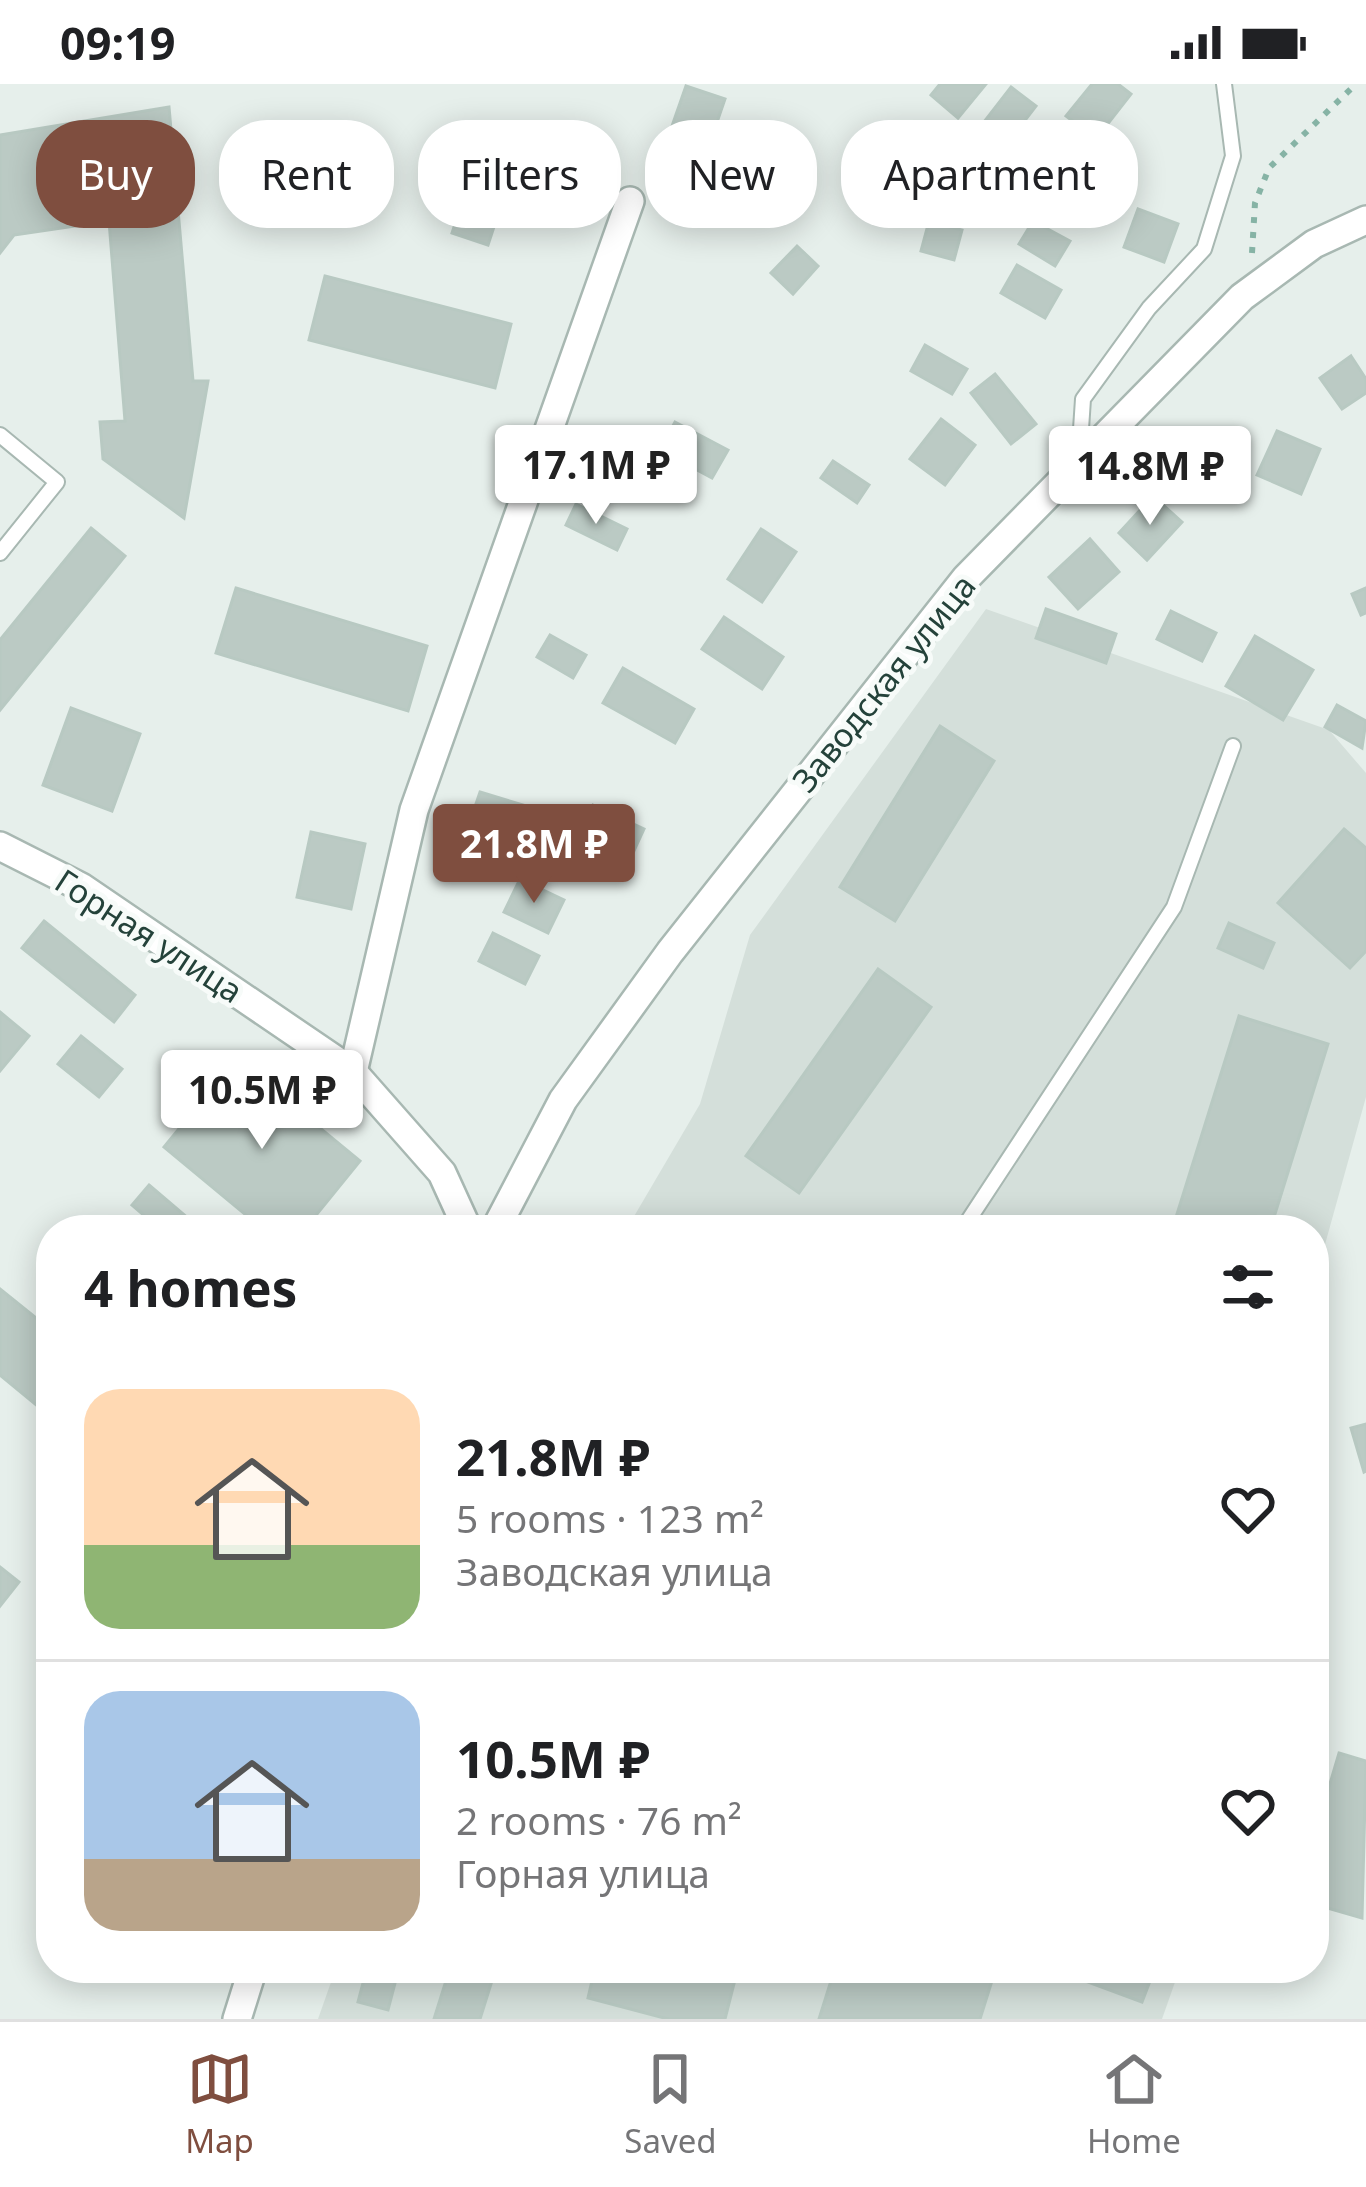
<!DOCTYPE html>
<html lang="en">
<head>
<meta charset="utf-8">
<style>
	:root { --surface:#fff; --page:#f2f2f2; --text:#202124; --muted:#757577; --line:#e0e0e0; --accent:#7f4e3f }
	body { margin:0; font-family:"Noto Sans",sans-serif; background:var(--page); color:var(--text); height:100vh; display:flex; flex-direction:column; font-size:45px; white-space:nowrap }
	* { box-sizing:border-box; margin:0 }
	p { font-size:39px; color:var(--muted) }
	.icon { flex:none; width:66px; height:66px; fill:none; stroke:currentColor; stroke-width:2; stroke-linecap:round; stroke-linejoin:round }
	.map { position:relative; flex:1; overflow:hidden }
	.sheet { position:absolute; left:36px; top:1131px; width:1293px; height:768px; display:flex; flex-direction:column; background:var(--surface); border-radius:48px; box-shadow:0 6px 30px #0003 }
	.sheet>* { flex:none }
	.hud { position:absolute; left:36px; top:36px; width:1296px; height:108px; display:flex; gap:24px }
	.price { position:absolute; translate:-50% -102px; padding:0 27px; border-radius:12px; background:#fff; color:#222; font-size:39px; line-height:78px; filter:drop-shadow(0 3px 6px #0008) }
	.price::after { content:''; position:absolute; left:50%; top:72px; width:36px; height:27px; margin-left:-18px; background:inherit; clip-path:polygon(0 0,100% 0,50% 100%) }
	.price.selected { background:var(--accent); color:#fff }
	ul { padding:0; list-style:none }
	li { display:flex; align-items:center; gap:36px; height:300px; padding:0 48px }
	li+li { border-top:3px solid var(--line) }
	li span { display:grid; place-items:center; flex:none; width:336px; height:240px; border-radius:36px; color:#555 }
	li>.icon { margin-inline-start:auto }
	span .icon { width:144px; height:144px; fill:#fffc; stroke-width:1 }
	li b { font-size:51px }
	h2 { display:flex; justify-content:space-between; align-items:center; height:144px; padding:0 48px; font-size:51px }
	.chip { padding:0 42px; border-radius:48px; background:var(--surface); box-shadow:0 6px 30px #0003; font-size:42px; line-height:108px }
	.chip.selected { background:var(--accent); color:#fff }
	.status { display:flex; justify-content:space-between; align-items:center; height:84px; padding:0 60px; background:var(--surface); direction:ltr }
	.status svg { height:33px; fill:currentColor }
	.dock { display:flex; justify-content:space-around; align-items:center; height:168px; border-top:3px solid var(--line); background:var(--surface); font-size:33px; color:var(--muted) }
	.dock a { display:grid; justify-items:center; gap:6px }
	.dock .selected { color:var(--accent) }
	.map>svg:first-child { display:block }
	.built { fill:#d4dfda }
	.building { fill:#bbcac4; stroke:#b8c9c2; stroke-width:3 }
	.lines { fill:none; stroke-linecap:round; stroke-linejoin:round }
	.service-casing { stroke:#a8b8b2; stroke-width:18 }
	.minor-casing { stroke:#a8b8b2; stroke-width:32 }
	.path { stroke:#86b3a5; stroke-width:6; stroke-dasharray:6 9; stroke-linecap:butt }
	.service { stroke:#fff; stroke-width:14 }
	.minor { stroke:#fff; stroke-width:27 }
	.labels { text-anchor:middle; stroke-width:10; stroke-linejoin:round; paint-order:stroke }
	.street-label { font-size:33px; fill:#24423a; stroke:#f7fbf9 }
</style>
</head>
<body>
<div class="status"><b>09:19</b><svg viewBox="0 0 49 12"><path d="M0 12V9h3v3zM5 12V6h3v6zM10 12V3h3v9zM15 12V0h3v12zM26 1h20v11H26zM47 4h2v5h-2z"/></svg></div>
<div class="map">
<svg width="1366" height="1935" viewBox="0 0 1366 1935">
	<rect width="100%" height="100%" fill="#e6efeb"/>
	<g class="built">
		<polygon points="986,525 1329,646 1366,689 1366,1013 1314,1200 1314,1146 626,1146 700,1020 750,851"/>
		<polygon points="336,1884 1180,1884 1162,1935 318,1935"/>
	</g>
	<g class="building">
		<polygon points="940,0 986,0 958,34 931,11"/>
		<polygon points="1092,0 1118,0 1131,10 1096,55 1066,32"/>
		<polygon points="686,2 725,15 704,76 665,62"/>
		<polygon points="1011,3 1036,22 1009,57 984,38"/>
		<polygon points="169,23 193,297 208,297 184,434 103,375 100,338 125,337 109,137 14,151 0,169 0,51"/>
		<polygon points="470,94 506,106 488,161 452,149"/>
		<polygon points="1138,125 1178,140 1164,178 1124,163"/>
		<polygon points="929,137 962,146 954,176 921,167"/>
		<polygon points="1033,137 1070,157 1055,182 1019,160"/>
		<polygon points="797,162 818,182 793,210 771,189"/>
		<polygon points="1017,181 1061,206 1045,234 1001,209"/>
		<polygon points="325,192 511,240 495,304 309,256"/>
		<polygon points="925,261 967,285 952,310 911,287"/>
		<polygon points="1351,272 1366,295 1366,309 1342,325 1320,294"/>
		<polygon points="995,290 1036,340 1011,360 971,309"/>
		<polygon points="941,335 975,361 945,401 910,375"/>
		<polygon points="675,338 728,366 712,394 660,366"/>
		<polygon points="1277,347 1320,365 1301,410 1257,391"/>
		<polygon points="833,377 869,401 857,419 821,394"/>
		<polygon points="1153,412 1182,438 1147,476 1119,449"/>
		<polygon points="576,420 627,445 617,466 566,441"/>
		<polygon points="91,444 125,472 0,626 0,556"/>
		<polygon points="761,445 796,468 762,518 728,495"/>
		<polygon points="1090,455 1119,488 1078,525 1049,493"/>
		<polygon points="236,504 427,562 408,627 216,569"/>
		<polygon points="1366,504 1366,529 1361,531 1352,510"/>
		<polygon points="1046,525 1116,550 1106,579 1036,554"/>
		<polygon points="1171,527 1216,549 1202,577 1157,555"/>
		<polygon points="724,533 783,573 762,605 702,565"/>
		<polygon points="550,551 586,571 573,594 537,573"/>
		<polygon points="1255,552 1313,586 1283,636 1226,602"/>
		<polygon points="623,584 694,625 675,659 603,619"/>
		<polygon points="1337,621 1366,637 1362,664 1325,643"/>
		<polygon points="71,624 140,650 112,727 43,701"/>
		<polygon points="940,642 994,677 895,837 840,803"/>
		<polygon points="480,708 523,721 510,760 467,746"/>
		<polygon points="593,721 644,745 627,782 575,759"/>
		<polygon points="1344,745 1366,764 1366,867 1350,884 1278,819"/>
		<polygon points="311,748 365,760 351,825 297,813"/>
		<polygon points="520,795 564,816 548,849 504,828"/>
		<polygon points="44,837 135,911 114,938 22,864"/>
		<polygon points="1229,839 1274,859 1263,884 1218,864"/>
		<polygon points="493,849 539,872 525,900 479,877"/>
		<polygon points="878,885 931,923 799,1109 746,1072"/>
		<polygon points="0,928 29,952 0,987"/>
		<polygon points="1239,932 1328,960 1270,1146 1172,1146"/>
		<polygon points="81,952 122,985 99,1013 58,980"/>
		<polygon points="236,975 360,1077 304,1146 264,1146 164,1063"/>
		<polygon points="149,1101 189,1135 181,1146 161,1146 132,1121"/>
		<polygon points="0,1205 51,1246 51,1333 0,1291"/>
		<polygon points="1366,1340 1366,1387 1364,1388 1351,1344"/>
		<polygon points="0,1483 19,1498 0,1522"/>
		<polygon points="1339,1669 1366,1677 1362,1834 1314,1820 1314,1754"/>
		<polygon points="367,1884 399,1884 388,1926 358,1918"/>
		<polygon points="450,1884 496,1884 480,1935 434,1935"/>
		<polygon points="595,1884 738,1884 725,1935 668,1935 588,1914"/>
		<polygon points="835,1884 996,1884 980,1935 819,1935"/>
		<polygon points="1075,1884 1155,1884 1142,1918 1072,1892"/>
	</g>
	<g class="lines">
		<g class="service-casing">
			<g id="service">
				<polyline points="0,351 57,398 0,469"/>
				<polyline points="1079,375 1083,315 1149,224 1204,165 1233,72 1224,0"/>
				<polyline points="962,1146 1174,823 1233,662"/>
			</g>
		</g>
		<g class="minor-casing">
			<g id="minor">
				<polyline points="0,762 81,803 353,988 442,1089 468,1146"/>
				<polyline points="353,988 414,726 630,117"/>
				<polyline points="495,1146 563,1016 670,868 966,494 1242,213 1314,160 1366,136"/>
				<polyline points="237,1935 253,1884"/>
			</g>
		</g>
		<polyline class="path" points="1252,169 1255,119 1269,84 1356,0"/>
		<use href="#service" class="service"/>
		<use href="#minor" class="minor"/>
	</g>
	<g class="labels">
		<g class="street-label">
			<text transform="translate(884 599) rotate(-51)" y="12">Заводская улица</text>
			<text transform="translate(149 852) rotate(33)" y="12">Горная улица</text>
		</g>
	</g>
</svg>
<b class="price" style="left:596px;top:443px">17.1M ₽</b>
<b class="price" style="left:1150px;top:444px">14.8M ₽</b>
<b class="price selected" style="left:534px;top:822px">21.8M ₽</b>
<b class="price" style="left:262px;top:1068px">10.5M ₽</b>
<div class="hud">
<a class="chip selected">Buy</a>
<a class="chip">Rent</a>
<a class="chip">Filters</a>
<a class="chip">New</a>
<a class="chip">Apartment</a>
</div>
<section class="sheet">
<h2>4 homes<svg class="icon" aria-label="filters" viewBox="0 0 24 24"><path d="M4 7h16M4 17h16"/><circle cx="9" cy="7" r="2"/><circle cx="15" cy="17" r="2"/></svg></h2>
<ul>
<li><span style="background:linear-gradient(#ffd9b3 65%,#8fb573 0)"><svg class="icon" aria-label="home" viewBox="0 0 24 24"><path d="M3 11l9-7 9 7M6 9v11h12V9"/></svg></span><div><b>21.8M ₽</b><p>5 rooms · 123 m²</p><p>Заводская улица</p></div><svg class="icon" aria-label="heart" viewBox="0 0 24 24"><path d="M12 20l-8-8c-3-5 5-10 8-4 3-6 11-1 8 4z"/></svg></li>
<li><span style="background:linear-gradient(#a9c7e8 70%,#b9a48a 0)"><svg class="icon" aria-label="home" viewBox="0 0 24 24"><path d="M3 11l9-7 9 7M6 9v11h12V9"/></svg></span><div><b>10.5M ₽</b><p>2 rooms · 76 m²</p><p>Горная улица</p></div><svg class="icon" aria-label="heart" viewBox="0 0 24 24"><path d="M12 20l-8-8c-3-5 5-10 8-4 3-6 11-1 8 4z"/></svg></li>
</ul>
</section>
</div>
<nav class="dock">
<a class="selected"><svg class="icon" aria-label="map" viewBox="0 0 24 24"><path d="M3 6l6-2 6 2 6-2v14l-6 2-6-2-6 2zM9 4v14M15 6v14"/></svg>Map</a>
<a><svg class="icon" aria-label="saved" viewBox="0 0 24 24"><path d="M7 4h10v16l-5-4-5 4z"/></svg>Saved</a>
<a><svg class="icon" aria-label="home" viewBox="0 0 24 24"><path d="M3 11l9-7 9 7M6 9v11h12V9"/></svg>Home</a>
</nav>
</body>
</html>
